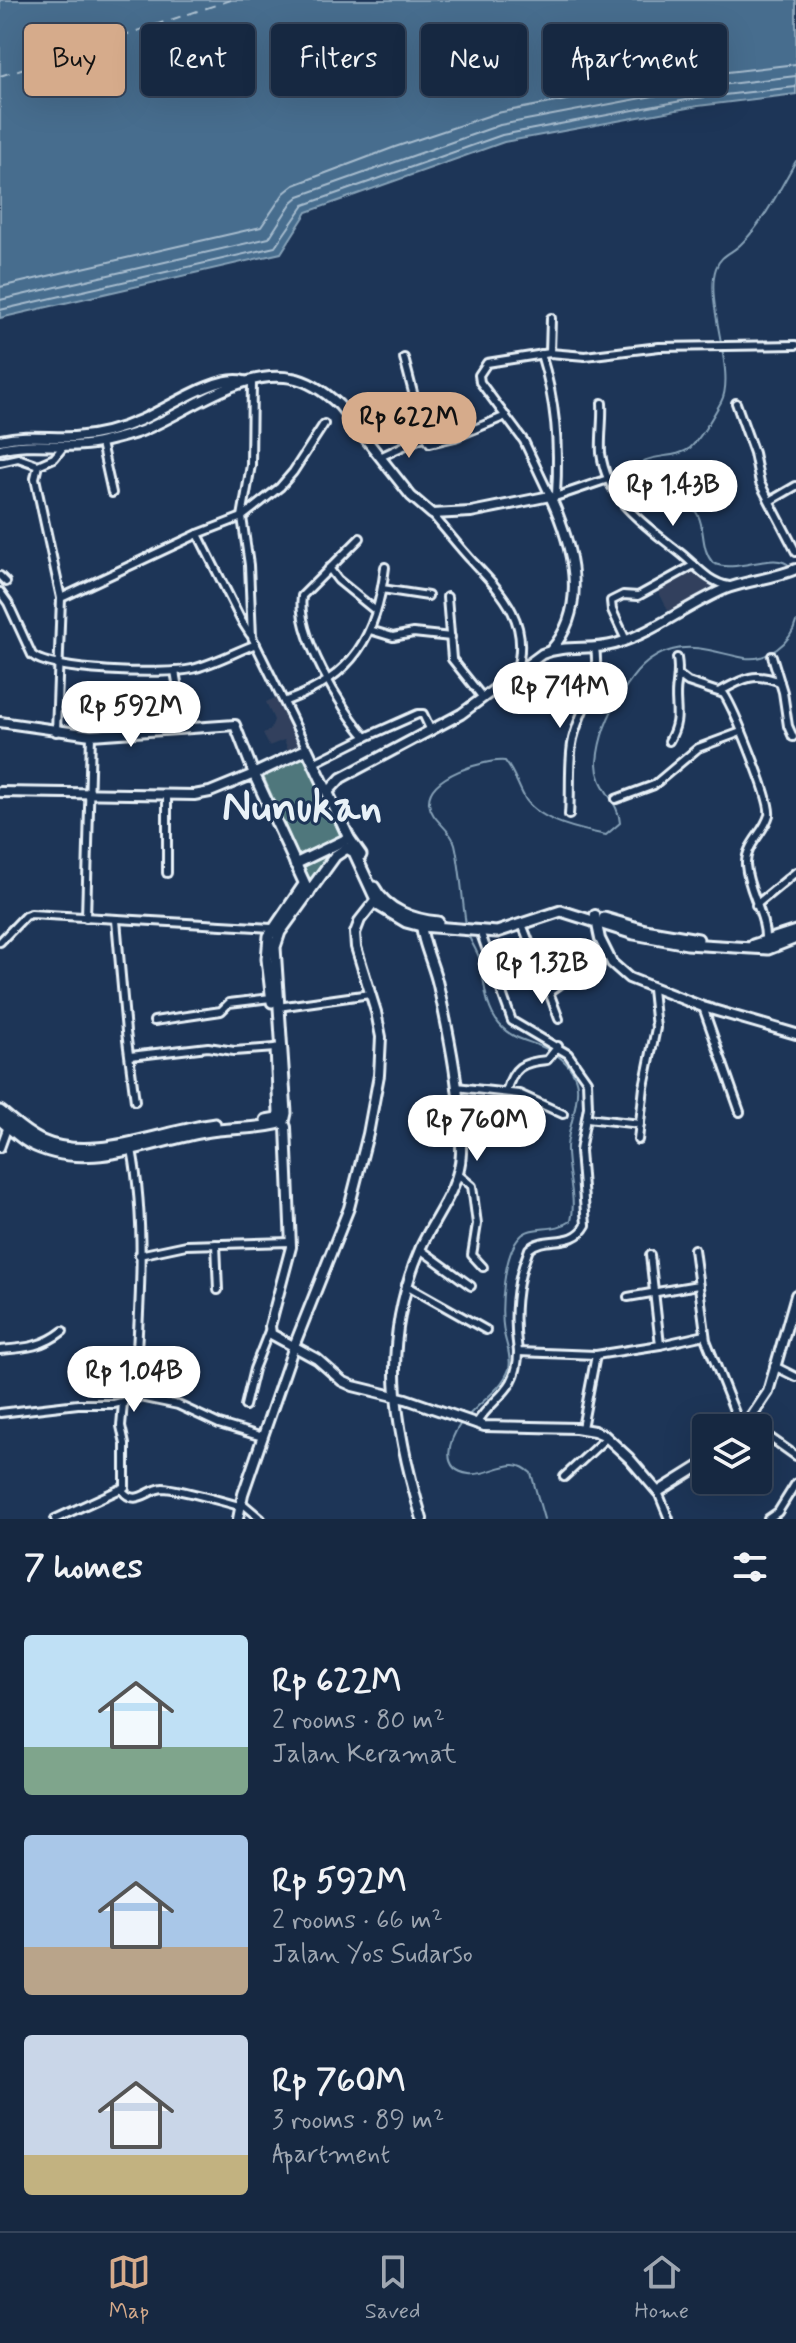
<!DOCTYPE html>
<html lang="en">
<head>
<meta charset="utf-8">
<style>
	:root { --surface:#162841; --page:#1f3048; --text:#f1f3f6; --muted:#9ea6b1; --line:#35445a; --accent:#d6ab8b }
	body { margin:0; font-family:Mynerve,sans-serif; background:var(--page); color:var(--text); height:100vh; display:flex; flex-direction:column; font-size:30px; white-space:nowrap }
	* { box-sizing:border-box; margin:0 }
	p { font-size:26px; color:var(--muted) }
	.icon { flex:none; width:44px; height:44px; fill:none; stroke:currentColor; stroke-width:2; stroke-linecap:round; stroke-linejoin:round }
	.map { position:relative; height:1519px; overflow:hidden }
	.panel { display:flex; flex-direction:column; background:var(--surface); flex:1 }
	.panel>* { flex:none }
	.guide { position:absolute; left:24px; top:24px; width:748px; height:72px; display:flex; gap:16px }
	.buttons { position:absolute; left:692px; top:1414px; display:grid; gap:16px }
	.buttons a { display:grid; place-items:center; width:80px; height:80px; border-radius:8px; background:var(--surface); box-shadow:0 8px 32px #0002,0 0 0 2px var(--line); font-size:40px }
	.price { position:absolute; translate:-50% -68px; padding:0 18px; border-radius:28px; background:#fff; color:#222; font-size:26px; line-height:52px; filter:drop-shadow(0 2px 4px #0008) }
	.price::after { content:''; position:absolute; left:50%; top:48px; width:24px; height:18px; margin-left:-12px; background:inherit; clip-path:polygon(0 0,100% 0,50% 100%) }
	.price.on { background:var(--accent); color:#111 }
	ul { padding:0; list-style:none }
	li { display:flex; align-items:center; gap:24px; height:200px; padding:0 24px }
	li span { display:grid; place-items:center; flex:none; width:224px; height:160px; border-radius:8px; color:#555 }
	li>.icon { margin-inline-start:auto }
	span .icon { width:96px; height:96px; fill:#fffc; stroke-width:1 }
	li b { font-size:34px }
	h2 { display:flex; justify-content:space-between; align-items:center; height:96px; padding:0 24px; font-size:34px }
	.chip { padding:0 28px; border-radius:8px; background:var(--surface); box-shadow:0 8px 32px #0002,0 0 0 2px var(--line); font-size:28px; line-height:72px }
	.chip.on { background:var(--accent); color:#111 }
	.dock { display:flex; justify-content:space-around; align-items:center; height:112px; border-top:2px solid var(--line); background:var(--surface); font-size:22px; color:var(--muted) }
	.dock a { display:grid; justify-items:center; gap:4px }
	.dock .on { color:var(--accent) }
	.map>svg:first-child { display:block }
	.built { fill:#31415d }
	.green { fill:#4f777b; stroke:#9cb4ba; stroke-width:2 }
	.water { fill:#466d8e; stroke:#87a2b8; stroke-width:2 }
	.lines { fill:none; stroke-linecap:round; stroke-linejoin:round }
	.shore { stroke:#a7bcce; stroke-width:2 }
	.stream { stroke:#87a2b8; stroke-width:2 }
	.ferry { stroke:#afc3d3; stroke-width:2; stroke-dasharray:10 8; stroke-linecap:butt }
	.minor-casing { stroke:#e8f1f8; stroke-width:12 }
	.tertiary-casing { stroke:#e8f1f8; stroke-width:14 }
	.secondary-casing { stroke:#e8f1f8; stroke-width:15 }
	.minor { stroke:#1d3557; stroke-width:6 }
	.tertiary { stroke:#1d3557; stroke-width:8 }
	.secondary { stroke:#1d3557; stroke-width:9 }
	.labels { text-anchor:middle; stroke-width:6; stroke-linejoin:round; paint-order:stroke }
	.town-label { font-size:44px; font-weight:bold; fill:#e8f1f8; stroke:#1d3557 }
</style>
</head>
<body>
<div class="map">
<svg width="796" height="1519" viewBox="0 0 796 1519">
	<rect width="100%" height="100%" fill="#1d3557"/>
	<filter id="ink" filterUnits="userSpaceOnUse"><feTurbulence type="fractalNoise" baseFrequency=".0125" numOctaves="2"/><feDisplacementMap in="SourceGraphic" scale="16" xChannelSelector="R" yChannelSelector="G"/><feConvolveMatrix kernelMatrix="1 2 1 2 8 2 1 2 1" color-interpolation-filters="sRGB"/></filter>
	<g filter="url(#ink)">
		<g class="built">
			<polygon points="694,567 707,581 725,587 671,616 656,587"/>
			<polygon points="279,696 301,745 289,752 284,740 269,746 263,733 270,730 274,720 266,702"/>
		</g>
		<g class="green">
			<polygon points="305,755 341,836 298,855 262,774"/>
			<polygon points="333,853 311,881 303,867"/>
		</g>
		<polygon class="water" points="0,0 796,0 796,94 698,106 504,142 307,212 281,253 0,318"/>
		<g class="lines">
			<g class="shore">
				<polyline points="0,287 261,227 284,193 294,185 395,147 497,113 693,76 796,64"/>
				<polyline points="0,300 269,238 292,202 299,196 500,125 695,88 796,76"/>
				<polyline points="0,310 275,247 304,205 502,135 697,98 796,87"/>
			</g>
			<g class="stream">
				<path d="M791,567C775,549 737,575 713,563C696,544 711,515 684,502C670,495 654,496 640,491L635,486L632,475C642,449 672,462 690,448C702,437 713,416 721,402C737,373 704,302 716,268C721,254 733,253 742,243C765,221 780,188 796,161"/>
				<path d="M466,925C462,899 461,870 455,844C451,828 431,821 429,803C427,776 485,759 505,761C515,773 518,787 526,800C542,822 581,830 606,835L620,823C619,801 596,787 597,762C599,737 609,713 622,693C634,673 648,656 672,650C697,643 720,654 745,658C767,661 791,643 796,622"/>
				<path d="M467,932C470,941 477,950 480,960C485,982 484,1006 499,1024C515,1044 539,1040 558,1056C567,1063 576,1074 577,1086C579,1104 568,1128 567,1147C566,1172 577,1197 571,1221C554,1233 531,1224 520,1237C503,1254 500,1310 504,1333C506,1344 512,1358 509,1369C502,1389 481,1401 468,1416"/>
				<path d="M461,1423C449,1440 439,1470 469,1474C484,1476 499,1465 514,1465C521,1465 526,1469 531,1473L544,1519"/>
			</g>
			<polyline class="ferry" points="0,76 231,0"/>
			<g class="minor-casing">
				<g id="minor">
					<polyline points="550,353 551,318"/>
					<path d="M541,354C556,402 559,445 556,495L552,500"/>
					<polyline points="404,358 423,431 430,443 455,437 506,416"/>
					<polyline points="252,380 251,465 242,517 249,565 252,637 307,749"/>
					<path d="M602,403C603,420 600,436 601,453C607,501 644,524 679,552C696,565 707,582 729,586"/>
					<polyline points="736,403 754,453 760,483 796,552"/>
					<polyline points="101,443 112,493"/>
					<polyline points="380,457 425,436"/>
					<polyline points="0,462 18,458 38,465"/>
					<polyline points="550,496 524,441 480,382 479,375 487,363 550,353 585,356 659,347 796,345"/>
					<polyline points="555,497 608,479"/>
					<polyline points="770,501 796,486"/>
					<path d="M432,514C446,530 459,547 473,562C504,595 531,623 516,672"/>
					<polyline points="198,534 241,620 250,634"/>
					<path d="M360,538L302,596C296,634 341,709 366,737L418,714H423L431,731"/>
					<polyline points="329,568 338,580 376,611"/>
					<polyline points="0,576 6,582"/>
					<polyline points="382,589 428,596"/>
					<path d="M0,592L8,603L32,655C51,672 165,675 192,669C213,664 235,652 256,644"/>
					<polyline points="447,597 452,659 483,698"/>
					<polyline points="61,598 198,534 242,517 280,487 293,472 324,424"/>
					<polyline points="370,630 393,637 413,633 451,637"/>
					<polyline points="626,640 612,610 611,601 623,595 638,596 694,565"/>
					<polyline points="772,656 783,692 788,726 793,737"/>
					<polyline points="175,671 185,729"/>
					<path d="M680,676L688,682L724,694C734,709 772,801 769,815C764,833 745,845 746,865C748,892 767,916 765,943"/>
					<path d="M721,691C744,678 755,672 780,682"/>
					<path d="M286,701C353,677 377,636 385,567"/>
					<polyline points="56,732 61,598 35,478 38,465 54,458 64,446"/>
					<path d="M669,741C683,717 673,706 677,684C678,674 679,669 677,658"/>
					<polyline points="314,763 366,737"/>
					<polyline points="616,799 654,785 698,748 741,732"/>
					<path d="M569,815C571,792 568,759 573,739C581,705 601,685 595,648"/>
					<polyline points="167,873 167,795"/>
					<polyline points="756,905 796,872"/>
					<polyline points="86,918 91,735"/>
					<polyline points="116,920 126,1032 135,1101"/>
					<polyline points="522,924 549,992 582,969 608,955"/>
					<path d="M480,931L512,1021L568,1054L587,1081L588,1107L580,1151L586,1225C573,1249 545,1234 529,1249C515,1284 513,1316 518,1352L596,1355L660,1345L705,1335"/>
					<polyline points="0,942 25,916 31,914 272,928"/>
					<polyline points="549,992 559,1019"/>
					<polyline points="278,1007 370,994"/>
					<polyline points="703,1007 740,1112"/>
					<polyline points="154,1021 221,1011 229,1003 271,998"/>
					<polyline points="130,1056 208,1047 234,1051 275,1048"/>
					<polyline points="456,1087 519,1094 563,1114"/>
					<path d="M506,1092C513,1067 522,1062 547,1060L558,1046"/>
					<polyline points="587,1118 640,1124"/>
					<polyline points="638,1140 644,1087 656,1028 652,989"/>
					<polyline points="0,1148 8,1126"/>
					<path d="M132,1149C147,1230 139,1315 134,1397"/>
					<polyline points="459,1175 472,1186 477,1224 472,1255 483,1267"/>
					<polyline points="216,1244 218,1290"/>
					<polyline points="420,1249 471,1286"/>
					<polyline points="694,1249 706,1340 741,1428"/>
					<polyline points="139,1255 186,1245 291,1242"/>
					<polyline points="650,1255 660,1345"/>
					<polyline points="406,1285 486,1330"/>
					<polyline points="628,1297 698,1285"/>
					<path d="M0,1350C25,1348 43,1347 63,1331"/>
					<polyline points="774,1366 796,1377"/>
					<polyline points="245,1406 254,1369 269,1331"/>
					<polyline points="0,1413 78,1404 114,1404 140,1397 178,1405 219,1424 263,1437"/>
					<path d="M476,1424C494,1395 518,1392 518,1352"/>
					<polyline points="582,1428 596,1355"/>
					<polyline points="758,1429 796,1456"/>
					<polyline points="564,1477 606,1438"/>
					<path d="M122,1490C135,1508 148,1489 163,1488C177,1488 224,1502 240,1506"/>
					<polyline points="658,1492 669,1519"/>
					<polyline points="241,1502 261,1519"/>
					<polyline points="55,1519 125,1487 125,1444 121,1426 123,1403"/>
					<polyline points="768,1519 778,1512 796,1483"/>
				</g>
			</g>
			<g class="tertiary-casing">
				<g id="tertiary">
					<path d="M0,440C27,434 48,438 74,437C96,436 121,429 141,420C167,409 217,374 244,381"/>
					<path d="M0,449C34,440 69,451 103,442C115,439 128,436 139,432C185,414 241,368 292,378C310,381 326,393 339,405L411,496L432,514L471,512L550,496C572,544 590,606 551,650"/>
					<polyline points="0,722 91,735 235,725 254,774 210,792 194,795 0,792"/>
					<path d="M328,792L341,778L461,714L542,654C565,644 591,651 615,644C655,632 687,605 725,589C748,580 773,579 796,569"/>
					<polyline points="595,915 600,939 612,963 629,978 703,1007 796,1034"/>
					<path d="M421,921C421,941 434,965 438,985C450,1039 462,1098 461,1153C460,1188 435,1216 421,1247C380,1342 393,1423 422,1519"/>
					<polyline points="282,1120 286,1127 291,1247 270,1326 271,1334 317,1359 342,1381 353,1386 406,1399 484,1426 576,1428 594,1431 604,1435 629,1458 658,1492 706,1462"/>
					<polyline points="744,1428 768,1392 796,1295"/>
					<polyline points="238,1519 243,1494 294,1346 349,1208 368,1134 379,1075 381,1037 376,1012 356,947 355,933 360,920 375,901"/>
				</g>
			</g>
			<g class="secondary-casing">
				<g id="secondary">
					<polyline points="295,864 349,838"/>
					<path d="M374,887C386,910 414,920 438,922"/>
					<polyline points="309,893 254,774 307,749 349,838 361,855"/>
					<polyline points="604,918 645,930 698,939"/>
					<polyline points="753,945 796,931"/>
					<polyline points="272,1002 267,959 269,936 303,886"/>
					<path d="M0,1111C13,1121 25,1133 40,1140C93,1164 160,1131 215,1124"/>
					<path d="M0,1120C10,1128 19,1137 29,1143C85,1173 148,1142 204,1132C230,1127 259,1130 284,1122L286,1113L275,947L280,932L335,856L347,848L354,852L379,906L406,922L421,926L497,932L561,911L634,934L687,944L768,949L796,938"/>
					<polyline points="266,1120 277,1118 279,1113 276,1049"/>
				</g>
			</g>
			<use href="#minor" class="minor"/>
			<use href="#tertiary" class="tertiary"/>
			<use href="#secondary" class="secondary"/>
		</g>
	</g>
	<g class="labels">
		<g class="town-label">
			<text x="302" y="820">Nunukan</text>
		</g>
	</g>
</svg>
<div class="buttons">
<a><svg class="icon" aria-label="layers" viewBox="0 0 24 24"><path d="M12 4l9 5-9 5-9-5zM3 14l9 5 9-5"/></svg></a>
</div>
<b class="price on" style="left:409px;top:460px">Rp 622M</b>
<b class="price" style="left:673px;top:528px">Rp 1.43B</b>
<b class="price" style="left:560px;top:730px">Rp 714M</b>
<b class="price" style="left:131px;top:749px">Rp 592M</b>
<b class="price" style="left:542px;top:1006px">Rp 1.32B</b>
<b class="price" style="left:477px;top:1163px">Rp 760M</b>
<b class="price" style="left:134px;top:1414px">Rp 1.04B</b>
<div class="guide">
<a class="chip on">Buy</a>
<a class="chip">Rent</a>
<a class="chip">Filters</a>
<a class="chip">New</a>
<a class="chip">Apartment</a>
</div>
</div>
<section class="panel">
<h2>7 homes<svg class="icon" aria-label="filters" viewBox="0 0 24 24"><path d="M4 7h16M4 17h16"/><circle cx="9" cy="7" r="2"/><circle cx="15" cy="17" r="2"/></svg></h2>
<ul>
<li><span style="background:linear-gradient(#bfe0f5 70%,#7fa58c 0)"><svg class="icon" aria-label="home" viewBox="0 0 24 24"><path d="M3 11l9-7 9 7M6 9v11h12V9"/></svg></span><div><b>Rp 622M</b><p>2 rooms · 80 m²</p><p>Jalan Keramat</p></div></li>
<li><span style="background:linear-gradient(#a9c7e8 70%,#b9a48a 0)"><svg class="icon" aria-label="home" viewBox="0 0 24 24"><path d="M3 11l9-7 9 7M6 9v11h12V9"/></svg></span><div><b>Rp 592M</b><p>2 rooms · 66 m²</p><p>Jalan Yos Sudarso</p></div></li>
<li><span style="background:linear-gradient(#c9d6e8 75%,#c2b280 0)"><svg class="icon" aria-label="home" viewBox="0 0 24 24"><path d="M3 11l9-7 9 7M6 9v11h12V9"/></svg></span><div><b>Rp 760M</b><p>3 rooms · 89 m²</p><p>Apartment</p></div></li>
</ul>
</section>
<nav class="dock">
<a class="on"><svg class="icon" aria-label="map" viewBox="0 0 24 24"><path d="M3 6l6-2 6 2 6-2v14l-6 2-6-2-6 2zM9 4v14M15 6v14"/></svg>Map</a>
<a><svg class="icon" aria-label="saved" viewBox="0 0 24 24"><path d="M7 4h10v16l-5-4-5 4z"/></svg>Saved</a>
<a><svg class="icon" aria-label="home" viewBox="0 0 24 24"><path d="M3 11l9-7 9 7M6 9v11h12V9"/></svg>Home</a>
</nav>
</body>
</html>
